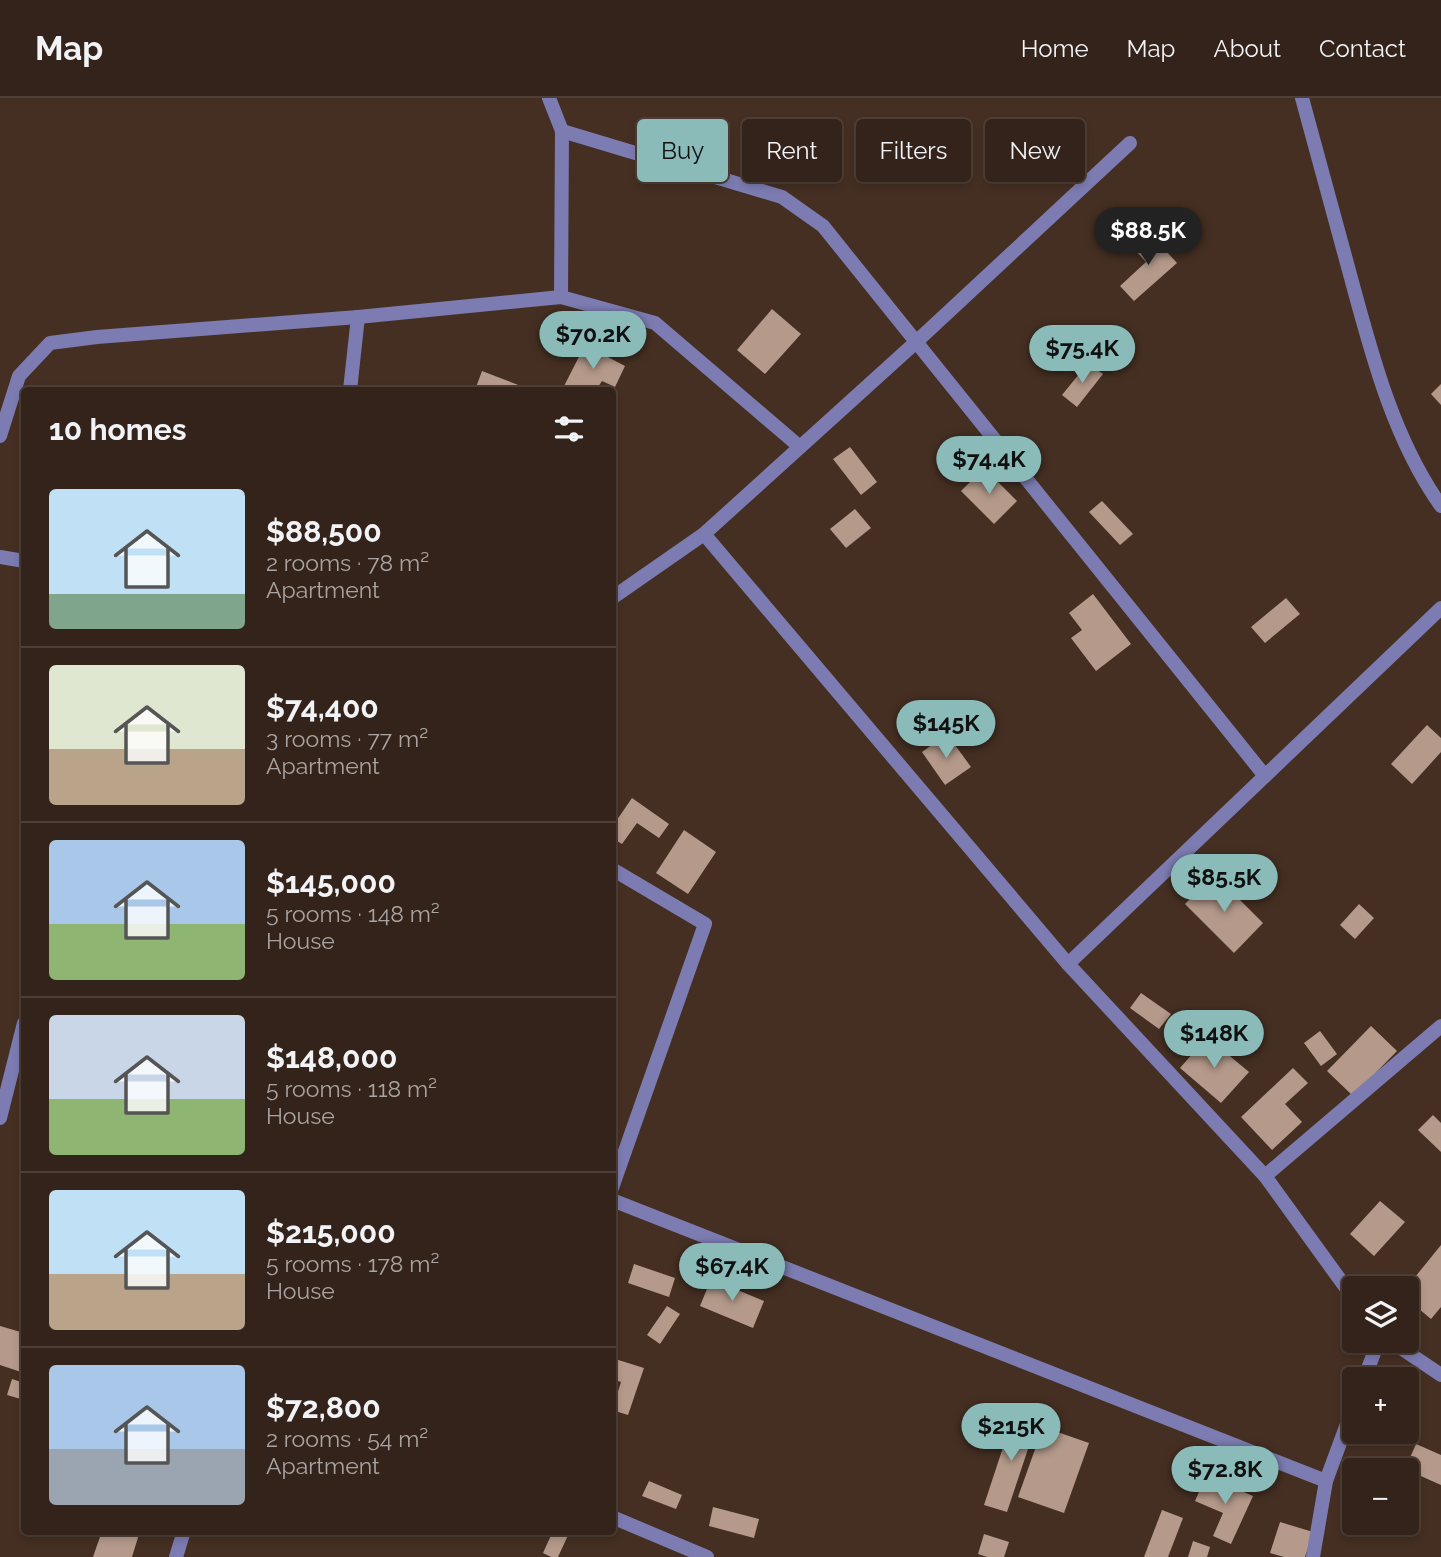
<!DOCTYPE html>
<html lang="en">
<head>
<meta charset="utf-8">
<style>
	:root { --surface:#34231a; --page:#3f2f27; --text:#f1f3f6; --muted:#a9a4a2; --line:#4e4039; --accent:#8bbbb9 }
	body { margin:0; font-family:Raleway,sans-serif; background:var(--page); color:var(--text); height:100vh; display:flex; flex-direction:column; font-size:26px; white-space:nowrap }
	* { box-sizing:border-box; margin:0 }
	p { font-size:23px; color:var(--muted) }
	.icon { flex:none; width:38px; height:38px; fill:none; stroke:currentColor; stroke-width:2; stroke-linecap:round; stroke-linejoin:round }
	.map { position:relative; flex:1; overflow:hidden }
	.side { position:absolute; left:21px; top:289px; width:595px; height:1148px; display:flex; flex-direction:column; background:var(--surface); border-radius:7px; box-shadow:0 4px 10px #0003,0 0 0 2px var(--line) }
	.side>* { flex:none }
	.hud { position:absolute; left:637px; top:21px; width:665px; height:63px; display:flex; gap:14px }
	.controls { position:absolute; left:1342px; top:1178px; display:grid; gap:14px }
	.controls a { display:grid; place-items:center; width:77px; height:77px; border-radius:7px; background:var(--surface); box-shadow:0 4px 10px #0003,0 0 0 2px var(--line); font-size:35px }
	.price { position:absolute; translate:-50% -60px; padding:0 16px; border-radius:24px; background:var(--accent); color:#111; font-size:23px; line-height:46px; filter:drop-shadow(0 2px 4px #0008) }
	.price::after { content:''; position:absolute; left:50%; top:42px; width:21px; height:16px; margin-left:-10px; background:inherit; clip-path:polygon(0 0,100% 0,50% 100%) }
	.price.current { background:#222; color:#fff }
	ul { padding:0; list-style:none }
	li { display:flex; align-items:center; gap:21px; height:175px; padding:0 28px }
	li+li { border-top:2px solid var(--line) }
	li span { display:grid; place-items:center; flex:none; width:196px; height:140px; border-radius:7px; color:#555 }
	li>.icon { margin-inline-start:auto }
	span .icon { width:84px; height:84px; fill:#fffc; stroke-width:1 }
	li b { font-size:30px }
	h2 { display:flex; justify-content:space-between; align-items:center; height:84px; padding:0 28px; font-size:30px }
	.tag { padding:0 24px; border-radius:7px; background:var(--surface); box-shadow:0 4px 10px #0003,0 0 0 2px var(--line); font-size:24px; line-height:63px }
	.tag.current { background:var(--accent); color:#111 }
	header { display:flex; align-items:center; gap:42px; box-sizing:border-box; height:98px; padding:0 35px; background:var(--surface); border-bottom:2px solid var(--line) }
	header strong { font-size:33px }
	nav { display:flex; gap:38px; margin-inline-start:auto; font-size:24px }
	.map>svg:first-child { display:block }
	.building { fill:#b59a8b }
	.lines { fill:none; stroke-linecap:round; stroke-linejoin:round }
	.minor { stroke:#7c7cb2; stroke-width:14 }
</style>
</head>
<body>
<header>
<strong>Map</strong>
<nav><a>Home</a><a>Map</a><a>About</a><a>Contact</a></nav>
</header>
<div class="map">
<svg width="1441" height="1459" viewBox="0 0 1441 1459">
	<rect width="100%" height="100%" fill="#452f22"/>
	<g class="building">
		<polygon points="1149,134 1177,165 1134,203 1120,188 1146,164 1132,149"/>
		<polygon points="772,211 801,236 765,276 737,252"/>
		<polygon points="585,247 625,268 615,289 602,283 596,292 562,292"/>
		<polygon points="1088,265 1103,276 1077,309 1062,297"/>
		<polygon points="482,273 531,292 475,292"/>
		<polygon points="1441,286 1441,307 1431,296"/>
		<polygon points="850,349 877,384 861,397 833,361"/>
		<polygon points="984,370 1017,403 994,426 961,393"/>
		<polygon points="1102,403 1133,436 1120,447 1089,414"/>
		<polygon points="855,411 871,430 846,450 830,431"/>
		<polygon points="1093,496 1131,546 1096,573 1071,540 1082,532 1069,515"/>
		<polygon points="1286,500 1300,516 1265,545 1251,529"/>
		<polygon points="1427,627 1441,640 1441,654 1412,686 1391,666"/>
		<polygon points="947,636 971,669 945,687 922,654"/>
		<polygon points="632,700 669,726 659,740 637,725 622,746 612,740 612,729"/>
		<polygon points="684,732 716,754 688,796 656,775"/>
		<polygon points="1214,776 1263,825 1234,855 1185,806"/>
		<polygon points="1359,806 1374,820 1355,841 1340,827"/>
		<polygon points="1141,895 1171,916 1159,931 1130,910"/>
		<polygon points="1371,928 1397,953 1353,998 1327,973"/>
		<polygon points="1320,933 1337,956 1321,968 1304,945"/>
		<polygon points="1207,939 1249,974 1221,1005 1180,970"/>
		<polygon points="1293,970 1308,985 1285,1006 1302,1024 1272,1052 1241,1019"/>
		<polygon points="1433,1017 1441,1025 1441,1054 1418,1032"/>
		<polygon points="1380,1103 1405,1124 1374,1158 1350,1136"/>
		<polygon points="1441,1147 1441,1209 1431,1221 1407,1201 1407,1189"/>
		<polygon points="634,1166 675,1180 669,1199 628,1185"/>
		<polygon points="711,1181 764,1203 753,1230 700,1208"/>
		<polygon points="667,1208 680,1216 660,1246 647,1237"/>
		<polygon points="0,1228 24,1235 24,1264 21,1274 0,1267"/>
		<polygon points="612,1260 644,1270 628,1317 612,1312 621,1284 612,1281"/>
		<polygon points="12,1281 24,1285 24,1302 7,1297"/>
		<polygon points="1014,1316 1037,1324 1007,1414 984,1407"/>
		<polygon points="1043,1329 1089,1345 1064,1415 1018,1399"/>
		<polygon points="1416,1346 1441,1357 1441,1387 1405,1371"/>
		<polygon points="1206,1378 1253,1398 1231,1446 1213,1438 1223,1415 1195,1403"/>
		<polygon points="649,1383 682,1397 676,1411 642,1398"/>
		<polygon points="713,1409 759,1421 754,1440 709,1428"/>
		<polygon points="1162,1412 1183,1420 1168,1459 1144,1459"/>
		<polygon points="1280,1424 1313,1434 1305,1459 1284,1459 1270,1455"/>
		<polygon points="102,1433 140,1433 132,1459 93,1459"/>
		<polygon points="553,1433 570,1433 558,1459 551,1459 543,1455"/>
		<polygon points="984,1436 1009,1444 1004,1459 987,1459 978,1456"/>
		<polygon points="1193,1443 1210,1449 1207,1459 1188,1459"/>
	</g>
	<g class="lines">
		<g class="minor">
			<polyline points="549,0 562,33 561,199"/>
			<path d="M1302,0C1318,60 1335,120 1351,180C1372,258 1394,342 1441,408"/>
			<polyline points="562,33 782,99 823,128 1265,678"/>
			<polyline points="350,292 358,219 561,199 655,225 800,349"/>
			<polyline points="0,338 19,278 50,245 97,239 358,219"/>
			<polyline points="704,436 1068,866 1265,1078 1354,1201"/>
			<polyline points="0,459 24,463"/>
			<polyline points="612,500 704,436 915,245 1130,45"/>
			<polyline points="612,771 705,826 612,1090"/>
			<polyline points="1068,866 1441,510"/>
			<polyline points="0,1020 24,925"/>
			<polyline points="1265,1078 1441,928"/>
			<polyline points="612,1102 1326,1383 1354,1307"/>
			<polyline points="1389,1242 1441,1277"/>
			<polyline points="1364,1281 1379,1242"/>
			<polyline points="612,1419 707,1459"/>
			<polyline points="176,1459 184,1433"/>
			<polyline points="1313,1459 1326,1383"/>
		</g>
	</g>
</svg>
<div class="controls">
<a><svg class="icon" aria-label="layers" viewBox="0 0 24 24"><path d="M12 4l9 5-9 5-9-5zM3 14l9 5 9-5"/></svg></a>
<a>+</a>
<a>−</a>
</div>
<b class="price current" style="left:1148px;top:169px">$88.5K</b>
<b class="price" style="left:593px;top:273px">$70.2K</b>
<b class="price" style="left:1082px;top:287px">$75.4K</b>
<b class="price" style="left:989px;top:398px">$74.4K</b>
<b class="price" style="left:946px;top:662px">$145K</b>
<b class="price" style="left:1224px;top:816px">$85.5K</b>
<b class="price" style="left:1214px;top:972px">$148K</b>
<b class="price" style="left:732px;top:1205px">$67.4K</b>
<b class="price" style="left:1011px;top:1365px">$215K</b>
<b class="price" style="left:1225px;top:1408px">$72.8K</b>
<div class="hud">
<a class="tag current">Buy</a>
<a class="tag">Rent</a>
<a class="tag">Filters</a>
<a class="tag">New</a>
</div>
<section class="side">
<h2>10 homes<svg class="icon" aria-label="filters" viewBox="0 0 24 24"><path d="M4 7h16M4 17h16"/><circle cx="9" cy="7" r="2"/><circle cx="15" cy="17" r="2"/></svg></h2>
<ul>
<li><span style="background:linear-gradient(#bfe0f5 75%,#7fa58c 0)"><svg class="icon" aria-label="home" viewBox="0 0 24 24"><path d="M3 11l9-7 9 7M6 9v11h12V9"/></svg></span><div><b>$88,500</b><p>2 rooms · 78 m²</p><p>Apartment</p></div></li>
<li><span style="background:linear-gradient(#dfe7d0 60%,#b9a48a 0)"><svg class="icon" aria-label="home" viewBox="0 0 24 24"><path d="M3 11l9-7 9 7M6 9v11h12V9"/></svg></span><div><b>$74,400</b><p>3 rooms · 77 m²</p><p>Apartment</p></div></li>
<li><span style="background:linear-gradient(#a9c7e8 60%,#8fb573 0)"><svg class="icon" aria-label="home" viewBox="0 0 24 24"><path d="M3 11l9-7 9 7M6 9v11h12V9"/></svg></span><div><b>$145,000</b><p>5 rooms · 148 m²</p><p>House</p></div></li>
<li><span style="background:linear-gradient(#c9d6e8 60%,#8fb573 0)"><svg class="icon" aria-label="home" viewBox="0 0 24 24"><path d="M3 11l9-7 9 7M6 9v11h12V9"/></svg></span><div><b>$148,000</b><p>5 rooms · 118 m²</p><p>House</p></div></li>
<li><span style="background:linear-gradient(#bfe0f5 60%,#b9a48a 0)"><svg class="icon" aria-label="home" viewBox="0 0 24 24"><path d="M3 11l9-7 9 7M6 9v11h12V9"/></svg></span><div><b>$215,000</b><p>5 rooms · 178 m²</p><p>House</p></div></li>
<li><span style="background:linear-gradient(#a9c7e8 60%,#9aa5b1 0)"><svg class="icon" aria-label="home" viewBox="0 0 24 24"><path d="M3 11l9-7 9 7M6 9v11h12V9"/></svg></span><div><b>$72,800</b><p>2 rooms · 54 m²</p><p>Apartment</p></div></li>
</ul>
</section>
</div>
</body>
</html>
